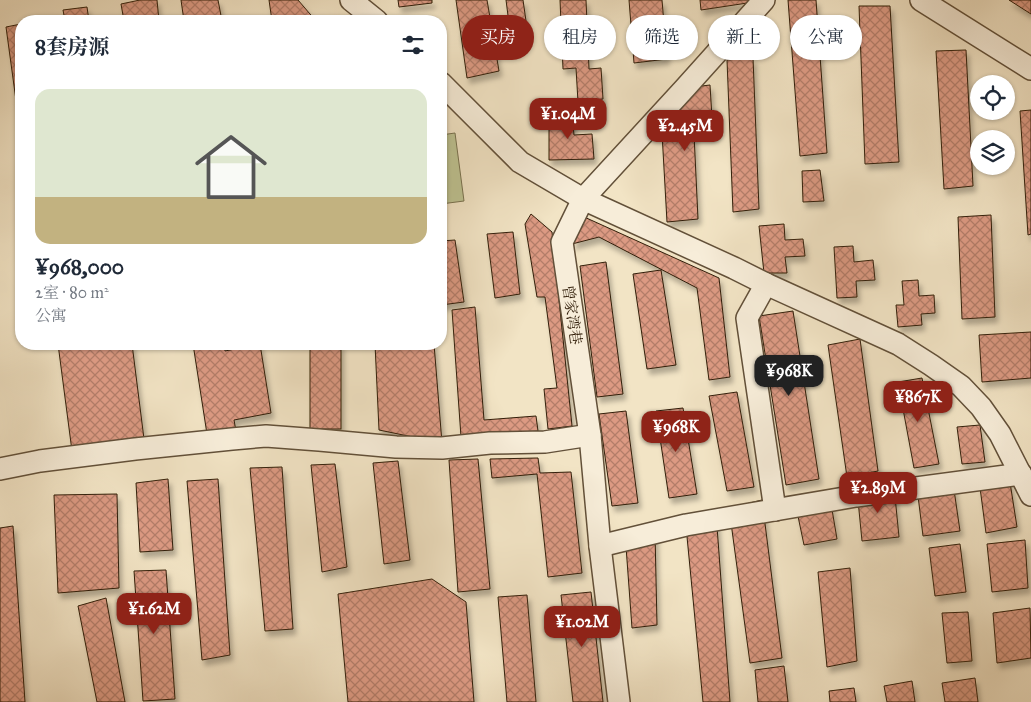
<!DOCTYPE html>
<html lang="zh">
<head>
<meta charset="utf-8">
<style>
	:root { --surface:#fff; --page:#f2f2f3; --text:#1f2937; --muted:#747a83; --accent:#8f2418 }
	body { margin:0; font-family:"IM FELL Great Primer","Noto Serif SC",serif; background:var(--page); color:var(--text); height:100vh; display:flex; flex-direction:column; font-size:19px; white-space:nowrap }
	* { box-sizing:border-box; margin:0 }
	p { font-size:16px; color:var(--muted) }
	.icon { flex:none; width:28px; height:28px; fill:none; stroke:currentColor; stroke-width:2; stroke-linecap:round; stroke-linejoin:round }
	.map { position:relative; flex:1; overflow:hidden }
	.panel { position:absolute; left:15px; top:15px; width:432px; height:335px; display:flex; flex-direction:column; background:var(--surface); border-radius:20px; box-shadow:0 1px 4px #0004 }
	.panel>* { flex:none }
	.banner { position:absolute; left:462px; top:15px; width:475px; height:45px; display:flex; gap:10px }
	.tools { position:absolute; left:970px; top:75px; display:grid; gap:10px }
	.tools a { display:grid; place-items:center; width:45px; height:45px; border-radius:50%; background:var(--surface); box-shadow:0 1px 4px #0004; font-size:25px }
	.price { position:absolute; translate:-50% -42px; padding:0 11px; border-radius:10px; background:var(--accent); color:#fff; font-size:16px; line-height:32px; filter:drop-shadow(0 1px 2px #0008) }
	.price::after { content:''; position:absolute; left:50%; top:30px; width:15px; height:11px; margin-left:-8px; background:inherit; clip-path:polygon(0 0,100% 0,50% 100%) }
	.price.on { background:#222; color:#fff }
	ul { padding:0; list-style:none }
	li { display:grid; align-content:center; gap:10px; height:265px; padding:0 20px }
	li span { display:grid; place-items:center; height:155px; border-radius:15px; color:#555 }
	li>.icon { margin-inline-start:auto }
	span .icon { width:90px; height:90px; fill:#fffc; stroke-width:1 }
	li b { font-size:21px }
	h2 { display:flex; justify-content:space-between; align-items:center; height:60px; padding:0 20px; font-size:21px }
	.tag { padding:0 18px; border-radius:22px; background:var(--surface); box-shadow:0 1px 4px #0004; font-size:18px; line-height:45px }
	.tag.on { background:var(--accent); color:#fff }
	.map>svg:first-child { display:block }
	.park { fill:#bec392; stroke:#78714e }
	.building { fill:url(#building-cross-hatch); stroke:#321f0a; filter:url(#shadow) }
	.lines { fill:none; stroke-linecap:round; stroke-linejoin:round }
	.minor-casing { stroke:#625039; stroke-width:24 }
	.minor { stroke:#f7edd9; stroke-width:21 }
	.labels { text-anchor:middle; stroke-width:4; stroke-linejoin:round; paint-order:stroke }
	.street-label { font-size:15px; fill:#321f0a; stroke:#f7edd9 }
</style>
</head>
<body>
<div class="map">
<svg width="1031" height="702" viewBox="0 0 1031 702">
	<defs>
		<pattern id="building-cross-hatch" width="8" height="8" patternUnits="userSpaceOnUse" patternTransform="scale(1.25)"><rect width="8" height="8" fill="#dc9a83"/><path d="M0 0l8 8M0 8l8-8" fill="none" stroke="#b37d69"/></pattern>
		<filter id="shadow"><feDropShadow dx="3" dy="5.5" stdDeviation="2.5" flood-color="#0004"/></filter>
	</defs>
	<rect width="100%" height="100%" fill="#f2e4c5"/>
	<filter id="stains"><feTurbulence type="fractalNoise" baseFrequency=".004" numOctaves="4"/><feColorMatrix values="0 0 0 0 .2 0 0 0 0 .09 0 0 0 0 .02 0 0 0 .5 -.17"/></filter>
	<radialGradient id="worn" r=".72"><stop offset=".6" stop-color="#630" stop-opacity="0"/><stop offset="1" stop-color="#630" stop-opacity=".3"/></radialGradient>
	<polygon class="park" points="455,133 464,201 441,204 441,135"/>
	<g class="building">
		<polygon points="140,0 157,0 159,21 124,21 121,4"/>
		<polygon points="181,0 218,0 222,21 184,21"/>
		<polygon points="269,0 298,0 316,21 272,21"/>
		<polygon points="398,0 432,0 432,3 399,7"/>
		<polygon points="456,0 487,0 499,71 467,78"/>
		<polygon points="506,0 523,0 527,28 510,31"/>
		<polygon points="560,0 586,0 589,69 601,68 603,99 578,102 576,68 563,69"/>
		<polygon points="629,0 662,0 667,59 634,63"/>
		<polygon points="700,0 754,0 754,2 701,10"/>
		<polygon points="788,0 816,0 827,153 800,156"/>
		<polygon points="1009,0 1031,0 1031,14"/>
		<polygon points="859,6 890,6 899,162 865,164"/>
		<polygon points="87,7 89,21 65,21 63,10"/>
		<polygon points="21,24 21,114 18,115 6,27"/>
		<polygon points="966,50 973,186 944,189 936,51"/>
		<polygon points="753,58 759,209 733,212 727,60"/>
		<polygon points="710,85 713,134 694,134 698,219 667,222 662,133 685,88"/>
		<polygon points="1031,110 1031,234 1028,235 1020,111"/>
		<polygon points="572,114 574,135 592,134 594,159 549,160 549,115"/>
		<polygon points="820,170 824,201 803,202 802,171"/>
		<polygon points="531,214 552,232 572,426 548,429 544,389 557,388 545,297 537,297 525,224"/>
		<polygon points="991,215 995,317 962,319 958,217"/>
		<polygon points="582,216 719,278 730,377 709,380 697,288 599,237 572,244"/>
		<polygon points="784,224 785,240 803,239 805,256 785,257 787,273 764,273 759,226"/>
		<polygon points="513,232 520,294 495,298 487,234"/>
		<polygon points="455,240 464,302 441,305 441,241"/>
		<polygon points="853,246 854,262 873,260 875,280 856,281 857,297 837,298 834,247"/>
		<polygon points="606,262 623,394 597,397 580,266"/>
		<polygon points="661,270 676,365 647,369 633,274"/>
		<polygon points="918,280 919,296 934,295 935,313 921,314 922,325 898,327 896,305 904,305 902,281"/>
		<polygon points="475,307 484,420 536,416 538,431 461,437 452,310"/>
		<polygon points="793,311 819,479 786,485 759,316"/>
		<polygon points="1031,332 1031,378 982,382 979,335"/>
		<polygon points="860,339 878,471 847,477 828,345"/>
		<polygon points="58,344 132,344 144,439 72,451"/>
		<polygon points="193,344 224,344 225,351 260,344 271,413 234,420 236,431 207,434"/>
		<rect x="310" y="344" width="31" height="85"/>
		<polygon points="375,344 434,344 442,443 379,430"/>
		<polygon points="922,378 939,464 914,468 898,382"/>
		<polygon points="737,392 754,487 727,491 709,396"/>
		<polygon points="683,408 697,494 669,498 656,411"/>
		<polygon points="626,411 638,503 612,506 599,414"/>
		<polygon points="980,425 985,462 962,464 957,427"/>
		<polygon points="538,458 540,473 571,472 582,573 548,577 537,474 492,478 490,459"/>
		<polygon points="478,459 490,589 458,592 449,460"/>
		<polygon points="398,461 410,560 384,564 373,463"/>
		<polygon points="335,464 347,567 322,572 311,465"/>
		<polygon points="282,467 293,629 265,631 250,468"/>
		<polygon points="952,476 960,531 923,536 916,480"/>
		<polygon points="1009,476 1017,527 986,533 979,480"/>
		<polygon points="168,479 173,550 140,552 136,483"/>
		<polygon points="218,479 230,655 202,660 187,481"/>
		<polygon points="894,486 899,537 862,541 857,490"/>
		<polygon points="829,492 837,539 804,545 794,497"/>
		<polygon points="117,494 119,588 58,593 54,495"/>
		<polygon points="762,500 782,658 750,663 729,508"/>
		<polygon points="716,513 730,702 703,702 685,516"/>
		<polygon points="13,526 25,702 0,702 0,528"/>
		<polygon points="625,533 655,533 657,625 632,628"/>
		<polygon points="1025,540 1028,588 992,592 987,544"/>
		<polygon points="960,544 966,592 935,596 929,548"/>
		<polygon points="850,568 857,661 827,667 818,572"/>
		<polygon points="166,570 175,699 143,701 134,571"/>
		<polygon points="432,579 466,602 474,702 348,702 338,594"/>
		<polygon points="591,592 603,702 573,702 561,595"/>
		<polygon points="527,595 536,702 507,702 498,597"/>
		<polygon points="106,598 125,702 97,702 78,606"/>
		<polygon points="1030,608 1031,658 997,663 993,613"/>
		<polygon points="968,612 972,661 947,663 942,613"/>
		<polygon points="784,666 788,702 758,702 755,670"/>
		<polygon points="975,678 978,702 945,702 942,683"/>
		<polygon points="912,681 915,702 887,702 884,686"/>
		<polygon points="854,688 856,702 830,702 829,691"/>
	</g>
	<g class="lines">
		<g class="minor-casing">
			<g id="minor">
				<polyline points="351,0 377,21"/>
				<polyline points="921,0 1031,69"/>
				<polyline points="441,83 520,162 583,199 734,268 766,284 898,344 931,365 961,386 981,407 1000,434 1031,495"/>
				<polyline points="766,284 747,318 775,510"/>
				<polyline points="0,469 40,461 135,449 232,439 266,436 319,440 396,447 442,448 490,443 545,442 590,435"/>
				<polyline points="600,546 686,525 856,496 1021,474"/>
				<polyline points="619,702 600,546 590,435 562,242 583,199 685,88 764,0"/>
			</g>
		</g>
		<use href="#minor" class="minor"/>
	</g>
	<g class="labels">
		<g class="street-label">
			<text transform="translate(572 315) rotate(82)" y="5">曾家湾巷</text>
		</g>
	</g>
	<rect width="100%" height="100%" filter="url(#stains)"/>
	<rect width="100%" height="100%" fill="url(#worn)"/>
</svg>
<div class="tools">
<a><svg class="icon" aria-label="locate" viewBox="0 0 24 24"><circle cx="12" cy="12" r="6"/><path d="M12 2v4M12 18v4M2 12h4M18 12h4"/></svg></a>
<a><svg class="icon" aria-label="layers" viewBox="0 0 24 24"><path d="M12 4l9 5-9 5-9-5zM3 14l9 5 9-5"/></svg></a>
</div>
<b class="price" style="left:568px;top:140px">¥1.04M</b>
<b class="price" style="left:685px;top:152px">¥2.45M</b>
<b class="price on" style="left:789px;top:397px">¥968K</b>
<b class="price" style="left:918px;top:423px">¥867K</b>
<b class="price" style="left:676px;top:453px">¥968K</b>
<b class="price" style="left:878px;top:514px">¥2.89M</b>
<b class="price" style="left:154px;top:635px">¥1.62M</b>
<b class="price" style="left:582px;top:648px">¥1.02M</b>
<div class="banner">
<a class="tag on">买房</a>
<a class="tag">租房</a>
<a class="tag">筛选</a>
<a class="tag">新上</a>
<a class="tag">公寓</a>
</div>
<section class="panel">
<h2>8套房源<svg class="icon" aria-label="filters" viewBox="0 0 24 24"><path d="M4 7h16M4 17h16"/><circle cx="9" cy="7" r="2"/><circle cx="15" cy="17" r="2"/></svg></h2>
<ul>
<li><span style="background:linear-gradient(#dfe7d0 70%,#c2b280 0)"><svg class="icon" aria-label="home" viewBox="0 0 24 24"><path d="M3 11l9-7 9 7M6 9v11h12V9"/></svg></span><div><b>¥968,000</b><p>2室 · 80 m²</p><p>公寓</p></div></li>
</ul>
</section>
</div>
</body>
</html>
